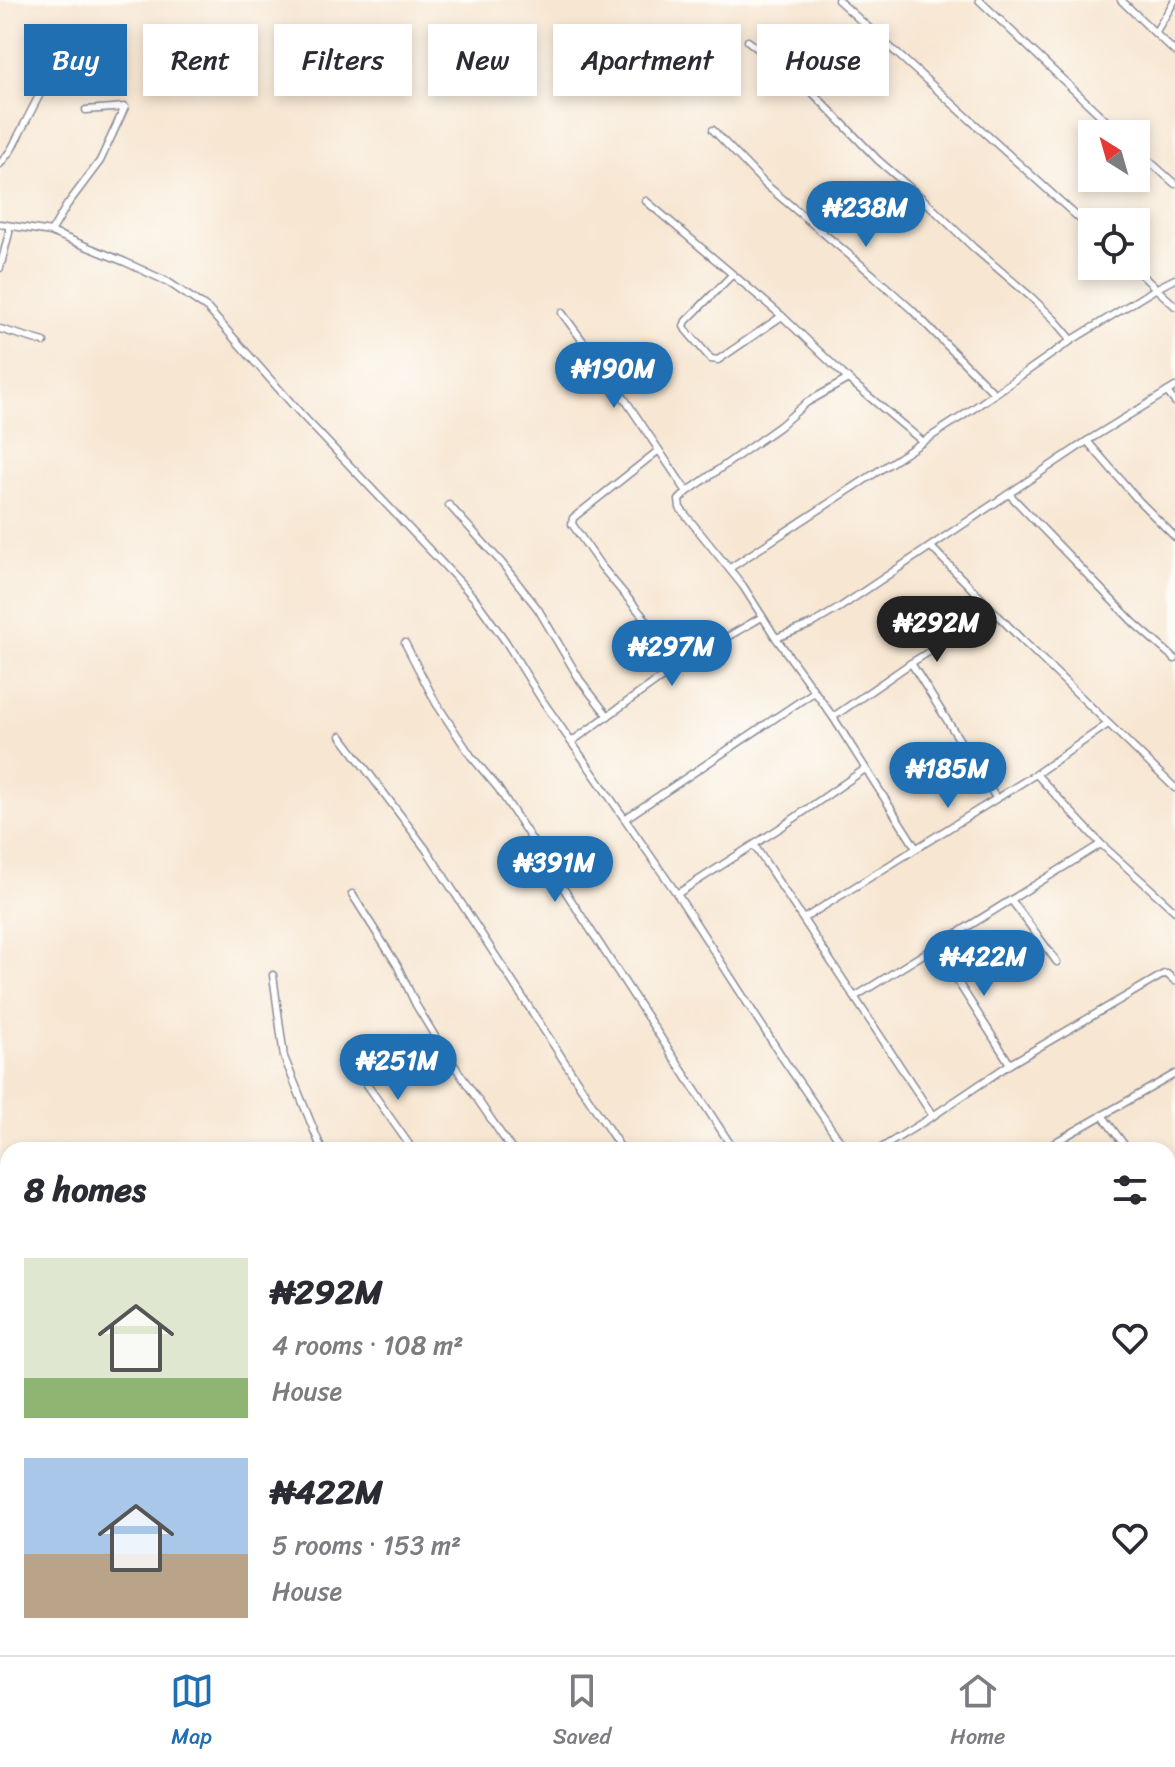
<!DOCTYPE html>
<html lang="en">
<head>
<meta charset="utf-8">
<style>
	:root { --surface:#fff; --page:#f2f2f3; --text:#2b2b33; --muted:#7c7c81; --line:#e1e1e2; --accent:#1f6fb2 }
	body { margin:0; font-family:Sriracha,sans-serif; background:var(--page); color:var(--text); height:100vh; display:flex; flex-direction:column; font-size:30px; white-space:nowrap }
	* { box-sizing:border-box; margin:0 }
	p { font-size:26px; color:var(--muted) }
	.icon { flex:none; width:44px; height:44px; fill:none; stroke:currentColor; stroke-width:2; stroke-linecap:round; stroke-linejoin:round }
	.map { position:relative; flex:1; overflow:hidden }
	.drawer { position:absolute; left:0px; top:1142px; width:1176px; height:514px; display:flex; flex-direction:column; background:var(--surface); border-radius:24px 24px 0 0; box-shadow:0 4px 12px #0003 }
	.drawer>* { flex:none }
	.top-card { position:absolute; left:24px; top:24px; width:1128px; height:72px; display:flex; gap:16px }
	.needle { width:52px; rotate:323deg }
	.tools { position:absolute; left:1078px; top:120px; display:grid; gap:16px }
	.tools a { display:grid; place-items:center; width:72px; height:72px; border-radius:0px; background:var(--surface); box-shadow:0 4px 12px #0003; font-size:40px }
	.price { position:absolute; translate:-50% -68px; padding:0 18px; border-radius:28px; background:var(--accent); color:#fff; font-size:26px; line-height:52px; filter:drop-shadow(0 2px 4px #0008) }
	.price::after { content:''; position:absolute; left:50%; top:48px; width:24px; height:18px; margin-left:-12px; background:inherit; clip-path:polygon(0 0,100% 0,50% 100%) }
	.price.selected { background:#222; color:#fff }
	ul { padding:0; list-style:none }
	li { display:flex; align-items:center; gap:24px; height:200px; padding:0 24px }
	li span { display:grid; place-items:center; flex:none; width:224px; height:160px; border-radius:0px; color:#555 }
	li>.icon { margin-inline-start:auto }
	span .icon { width:96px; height:96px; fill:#fffc; stroke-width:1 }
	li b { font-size:34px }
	h2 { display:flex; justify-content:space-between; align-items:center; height:96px; padding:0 24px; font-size:34px }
	.pill { padding:0 28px; border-radius:0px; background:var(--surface); box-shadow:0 4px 12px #0003; font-size:28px; line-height:72px }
	.pill.selected { background:var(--accent); color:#fff }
	.dock { display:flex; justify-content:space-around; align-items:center; height:112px; border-top:2px solid var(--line); background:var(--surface); font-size:22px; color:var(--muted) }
	.dock a { display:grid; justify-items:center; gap:4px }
	.dock .selected { color:var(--accent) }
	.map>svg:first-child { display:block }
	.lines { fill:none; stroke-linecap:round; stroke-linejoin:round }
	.street-casing { stroke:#898a98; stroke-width:9 }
	.street { stroke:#fff; stroke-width:6 }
</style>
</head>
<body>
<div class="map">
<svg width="1175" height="1655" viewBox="0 0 1175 1655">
	<rect width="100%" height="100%" fill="#fdfcf7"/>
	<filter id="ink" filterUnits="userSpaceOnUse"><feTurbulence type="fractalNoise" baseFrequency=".0125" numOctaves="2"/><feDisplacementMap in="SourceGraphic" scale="16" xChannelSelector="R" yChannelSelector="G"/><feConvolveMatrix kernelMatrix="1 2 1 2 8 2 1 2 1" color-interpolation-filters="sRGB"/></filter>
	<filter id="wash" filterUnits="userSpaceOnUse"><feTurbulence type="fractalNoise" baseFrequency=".006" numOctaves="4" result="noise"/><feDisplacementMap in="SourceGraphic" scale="32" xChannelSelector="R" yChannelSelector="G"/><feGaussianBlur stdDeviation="1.8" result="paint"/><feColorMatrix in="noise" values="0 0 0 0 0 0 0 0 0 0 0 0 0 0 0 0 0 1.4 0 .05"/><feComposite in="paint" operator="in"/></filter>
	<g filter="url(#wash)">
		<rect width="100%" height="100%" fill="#f7e6d1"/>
	</g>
	<g filter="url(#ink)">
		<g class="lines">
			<g class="street-casing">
				<g id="street">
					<polyline points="838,0 1092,230"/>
					<polyline points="979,0 1120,134"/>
					<polyline points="1121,0 1155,33"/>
					<polyline points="1175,0 1155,33 1175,52"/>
					<polyline points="748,41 810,90 878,160 924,200 974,248 1031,297 1055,320 1072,340"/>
					<polyline points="713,130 765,184 872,274 911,309 994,393"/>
					<polyline points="1136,149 1175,184"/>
					<polyline points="0,164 11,150 42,90 41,85"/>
					<polyline points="646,201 782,316 848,379 922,441"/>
					<polyline points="0,224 51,232 125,262 168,282 208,309 301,414 458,580 475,599 506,642 540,697 677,894 786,1063 846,1150"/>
					<polyline points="51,232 67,205 100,161 125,107 86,110"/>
					<polyline points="1132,266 1175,306"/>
					<polyline points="0,268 9,233 9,226"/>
					<polyline points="732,275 686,321 684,326 686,330 711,359 718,360 782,316"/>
					<polyline points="562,313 614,383 687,492"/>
					<polyline points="0,329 44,342"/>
					<polyline points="848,379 806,403 780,426 687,492 679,500 680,508 743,586 776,638 833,717 916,848"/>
					<polyline points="1167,392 1175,402"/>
					<polyline points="1087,441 1139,501 1175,537"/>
					<polyline points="659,450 573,518 572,524 601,566 682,663"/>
					<polyline points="1009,494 1134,623 1175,659"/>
					<polyline points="449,505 501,562 538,609 580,680 608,716"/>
					<polyline points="931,547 1021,639 1175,788"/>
					<polyline points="730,568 964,415 1072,340 1157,288 1175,279"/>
					<polyline points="776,638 812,624 839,608 1087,441 1175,387"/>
					<polyline points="405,643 436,703 471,756 498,788 734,1150"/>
					<polyline points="911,663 948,640"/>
					<polyline points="833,717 911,663 996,798"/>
					<polyline points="341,736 428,852 622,1150"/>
					<polyline points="571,742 682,663 762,617"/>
					<polyline points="1036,774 1101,844 1175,911"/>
					<polyline points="626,818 814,692"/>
					<polyline points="754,845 933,1116"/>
					<polyline points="352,894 397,965 416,1005 439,1043 512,1150"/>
					<polyline points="677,894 783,826 865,769"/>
					<polyline points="1012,901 1057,962"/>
					<polyline points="803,919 1036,774 1108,724"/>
					<polyline points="935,946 1010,1064"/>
					<polyline points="273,975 284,1057 322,1150"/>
					<polyline points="856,996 1101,844"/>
					<polyline points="358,1072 413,1150"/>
					<polyline points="1102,1115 1128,1150"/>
					<polyline points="878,1150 933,1116 1010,1064 1164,974 1167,974 1175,981"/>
					<polyline points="1045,1150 1059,1140 1175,1074"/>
					<polyline points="1168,1188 1175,1183"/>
					<polyline points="1168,1203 1175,1212"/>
					<polyline points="61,1648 73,1655"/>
					<polyline points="400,1648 410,1655"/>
					<polyline points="794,1648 799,1651 861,1655"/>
					<polyline points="871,1648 871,1655"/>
					<polyline points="965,1648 965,1655"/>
					<polyline points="1058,1648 1058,1655"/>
					<polyline points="1152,1648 1152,1655"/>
					<polyline points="142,1655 146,1648"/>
					<polyline points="250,1655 254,1648"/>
					<polyline points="413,1655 418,1648"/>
					<polyline points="521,1655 526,1648"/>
					<polyline points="621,1655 626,1648"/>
					<polyline points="682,1655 686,1648"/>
				</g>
			</g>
			<use href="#street" class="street"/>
		</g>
	</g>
</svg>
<div class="tools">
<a><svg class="needle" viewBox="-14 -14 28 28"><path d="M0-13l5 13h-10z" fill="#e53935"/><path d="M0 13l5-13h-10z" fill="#7c7c81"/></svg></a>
<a><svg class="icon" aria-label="locate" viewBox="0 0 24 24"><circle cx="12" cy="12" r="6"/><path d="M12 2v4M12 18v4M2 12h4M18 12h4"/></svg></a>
</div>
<b class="price" style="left:866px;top:249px">₦238M</b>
<b class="price" style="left:614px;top:410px">₦190M</b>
<b class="price selected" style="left:937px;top:664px">₦292M</b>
<b class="price" style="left:672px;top:688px">₦297M</b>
<b class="price" style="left:948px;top:810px">₦185M</b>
<b class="price" style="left:555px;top:904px">₦391M</b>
<b class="price" style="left:984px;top:998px">₦422M</b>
<b class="price" style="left:398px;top:1102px">₦251M</b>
<div class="top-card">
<a class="pill selected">Buy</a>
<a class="pill">Rent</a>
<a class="pill">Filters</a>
<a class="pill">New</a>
<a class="pill">Apartment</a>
<a class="pill">House</a>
</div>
<section class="drawer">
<h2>8 homes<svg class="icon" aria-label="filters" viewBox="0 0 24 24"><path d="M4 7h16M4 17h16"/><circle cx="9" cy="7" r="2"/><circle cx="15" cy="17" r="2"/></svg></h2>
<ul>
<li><span style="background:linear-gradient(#dfe7d0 75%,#8fb573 0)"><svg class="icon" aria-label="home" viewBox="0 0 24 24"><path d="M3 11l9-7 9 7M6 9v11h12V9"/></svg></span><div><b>₦292M</b><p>4 rooms · 108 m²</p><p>House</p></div><svg class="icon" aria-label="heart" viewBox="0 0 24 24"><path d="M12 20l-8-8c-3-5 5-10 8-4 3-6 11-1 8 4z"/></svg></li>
<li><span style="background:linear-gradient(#a9c7e8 60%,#b9a48a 0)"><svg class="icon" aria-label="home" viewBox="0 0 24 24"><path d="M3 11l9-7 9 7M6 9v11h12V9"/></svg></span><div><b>₦422M</b><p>5 rooms · 153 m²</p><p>House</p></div><svg class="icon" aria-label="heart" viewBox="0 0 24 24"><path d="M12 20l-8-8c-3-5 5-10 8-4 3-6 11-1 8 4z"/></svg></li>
</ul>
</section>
</div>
<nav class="dock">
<a class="selected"><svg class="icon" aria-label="map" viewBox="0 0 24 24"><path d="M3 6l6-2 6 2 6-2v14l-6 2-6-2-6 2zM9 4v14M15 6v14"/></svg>Map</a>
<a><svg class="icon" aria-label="saved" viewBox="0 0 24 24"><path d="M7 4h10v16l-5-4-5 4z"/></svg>Saved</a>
<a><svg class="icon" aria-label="home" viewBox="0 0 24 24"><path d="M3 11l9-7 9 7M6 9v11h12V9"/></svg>Home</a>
</nav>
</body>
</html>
